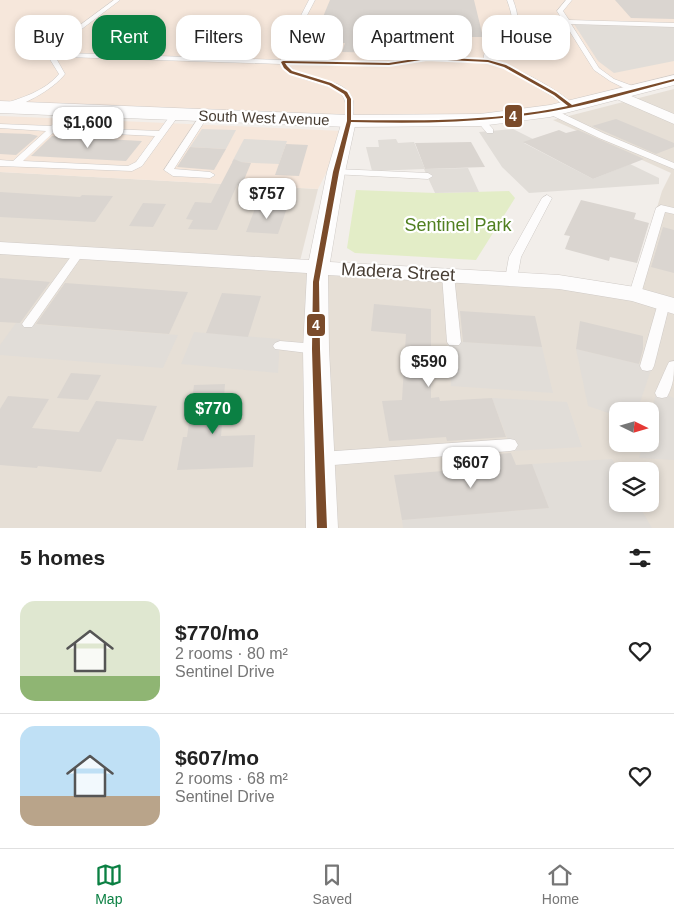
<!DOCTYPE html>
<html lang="en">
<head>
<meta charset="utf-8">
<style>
	:root { --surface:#fff; --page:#f6f6f6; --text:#222; --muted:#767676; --line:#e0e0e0; --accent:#0b8043 }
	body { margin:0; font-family:Helvetica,sans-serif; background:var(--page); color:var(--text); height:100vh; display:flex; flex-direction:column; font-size:19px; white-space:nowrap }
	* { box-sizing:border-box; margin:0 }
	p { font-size:16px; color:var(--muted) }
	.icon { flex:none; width:28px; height:28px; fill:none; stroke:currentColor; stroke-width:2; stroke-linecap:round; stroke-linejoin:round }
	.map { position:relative; height:528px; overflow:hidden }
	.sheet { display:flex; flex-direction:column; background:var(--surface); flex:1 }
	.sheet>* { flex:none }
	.guide { position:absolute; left:15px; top:15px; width:645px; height:45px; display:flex; gap:10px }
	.needle { width:32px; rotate:95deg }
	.buttons { position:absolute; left:609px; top:402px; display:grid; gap:10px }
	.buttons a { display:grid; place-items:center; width:50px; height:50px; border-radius:10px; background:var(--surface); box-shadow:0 2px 8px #0003; font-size:25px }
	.price { position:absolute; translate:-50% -42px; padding:0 11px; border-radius:10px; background:#fff; color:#222; font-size:16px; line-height:32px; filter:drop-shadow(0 1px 2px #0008) }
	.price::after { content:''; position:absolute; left:50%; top:30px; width:15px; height:11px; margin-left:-8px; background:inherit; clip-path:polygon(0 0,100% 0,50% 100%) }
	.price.current { background:var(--accent); color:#fff }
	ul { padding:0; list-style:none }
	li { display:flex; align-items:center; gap:15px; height:125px; padding:0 20px }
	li+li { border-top:1px solid var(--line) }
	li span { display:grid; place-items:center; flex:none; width:140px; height:100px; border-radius:15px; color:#555 }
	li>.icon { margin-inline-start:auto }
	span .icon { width:60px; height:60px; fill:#fffc; stroke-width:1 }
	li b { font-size:21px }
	h2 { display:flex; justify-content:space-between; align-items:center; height:60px; padding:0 20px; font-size:21px }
	.chip { padding:0 18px; border-radius:15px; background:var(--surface); box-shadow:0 2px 8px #0003; font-size:18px; line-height:45px }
	.chip.current { background:var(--accent); color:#fff }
	.tab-bar { display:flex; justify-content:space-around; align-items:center; height:70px; border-top:1px solid var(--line); background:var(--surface); font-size:14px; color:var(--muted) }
	.tab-bar a { display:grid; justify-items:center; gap:2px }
	.tab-bar .current { color:var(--accent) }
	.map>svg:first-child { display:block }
	.residential { fill:#e6dfd6; fill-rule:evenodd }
	.commercial { fill:#f6e7db }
	.green { fill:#e3edc7 }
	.parking { fill:#e1ddd8 }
	.building { fill:#dad5d0 }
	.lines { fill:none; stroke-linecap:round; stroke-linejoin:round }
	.service-casing { stroke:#d0cbc7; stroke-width:1 }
	.minor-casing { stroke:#d0cbc7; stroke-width:1 }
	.tertiary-casing { stroke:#d0cbc7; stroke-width:1 }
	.service { fill:#fdfcfc; fill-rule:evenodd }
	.minor { fill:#fdfcfc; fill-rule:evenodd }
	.tertiary { fill:#fdfcfc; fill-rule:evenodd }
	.bus-1-casing { stroke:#fff; stroke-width:4 }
	.bus-1 { fill:#7a4b2a; fill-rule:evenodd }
	.labels { text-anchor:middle; stroke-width:4.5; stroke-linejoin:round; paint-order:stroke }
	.far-street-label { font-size:15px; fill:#483e34; stroke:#fff }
	.park-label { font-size:18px; fill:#518021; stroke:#fff }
	.street-label { font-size:18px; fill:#483e34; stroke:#fff }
	.line-badge { stroke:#fff; stroke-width:2 }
	.badge-label { font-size:14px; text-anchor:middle; font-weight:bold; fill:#fff }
</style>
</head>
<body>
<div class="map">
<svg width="674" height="528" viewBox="0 0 674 528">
	<rect width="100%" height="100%" fill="#f2eeea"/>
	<path class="residential" d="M674,89V528H0V172L318,189L298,269L496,278L630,297L662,191L671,173L553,120ZM618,411H650V444H618ZM618,471H650V504H618Z"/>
	<g class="commercial">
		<polygon points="0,0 674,0 674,79 598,99 479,119 0,106"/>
		<polygon points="0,116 98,120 343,131 339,148 318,189 0,172"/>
	</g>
	<polygon class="green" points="356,190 435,193 509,191 515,198 476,260 355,253 347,248"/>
	<g class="parking">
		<polygon points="574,24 674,27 674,61 614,73 598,61"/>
		<polygon points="202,129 236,130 226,149 190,147"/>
		<polygon points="513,129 533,139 524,143 593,179 630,164 659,178 659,184 529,193 502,167 479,132"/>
		<polygon points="244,139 287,141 279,164 232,162"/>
		<polygon points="396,139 398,143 414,142 425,169 468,168 479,192 435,193 424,169 372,171 366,147 379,147 378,140"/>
		<polygon points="16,323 178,335 163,368 0,355 0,345"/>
		<polygon points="194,332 280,339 278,373 181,364"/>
		<polygon points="448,341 542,347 553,393 451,386"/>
		<polygon points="576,349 652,367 637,411 618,411 617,416 588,406"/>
		<polygon points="657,391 674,398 674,460 639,458 643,444 650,444 650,416"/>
		<polygon points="492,398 567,402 582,447 512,451"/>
		<polygon points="612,459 619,471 618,471 618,504 638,504 652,528 403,528 402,520 549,508 532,464"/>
	</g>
	<g class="building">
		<polygon points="330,0 474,0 483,37 462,37 464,48 392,45 391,53 342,52 345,43 323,43 330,24 320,24"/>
		<polygon points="615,0 674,0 674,19 631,18"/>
		<polygon points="616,119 674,143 674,147 656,154 592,126"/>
		<polygon points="559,130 566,133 578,130 644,159 593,179 523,142"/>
		<polygon points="0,133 30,134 38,136 16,155 0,154"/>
		<polygon points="52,136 142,141 126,161 31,156"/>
		<polygon points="471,142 485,167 425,169 415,143"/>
		<polygon points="286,144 308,145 299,176 275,175"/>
		<polygon points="190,147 226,149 214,170 177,167"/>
		<polygon points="234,159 241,162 251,163 241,187 237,185 217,230 188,229 193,220 186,219 195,202 211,203"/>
		<polygon points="0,192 80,197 82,195 113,196 95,222 0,217"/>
		<polygon points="581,200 636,213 634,219 649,223 637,263 610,257 609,261 565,249 570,236 564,235"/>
		<polygon points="143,203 166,204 153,227 129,226"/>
		<polygon points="256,206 287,208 278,234 246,232"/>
		<polygon points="663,227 674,230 674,273 651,267"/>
		<polygon points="0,278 40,281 50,282 20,323 0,322"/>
		<polygon points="65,283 188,292 169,334 36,324"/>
		<polygon points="222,293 261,296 248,337 206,333"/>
		<polygon points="374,304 431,309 431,398 439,397 440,401 492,398 506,437 447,441 446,437 389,441 382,401 402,400 406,334 371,331"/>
		<polygon points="460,311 535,316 542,347 463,342"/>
		<polygon points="580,321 643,336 643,349 639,364 576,349"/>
		<polygon points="71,373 101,375 88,400 57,398"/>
		<polygon points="225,384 221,436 255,435 253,467 177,470 183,437 187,437 194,385"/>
		<polygon points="8,396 49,399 32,428 79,432 96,401 157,406 143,441 117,439 101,472 38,466 37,468 0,465 0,409"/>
		<polygon points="511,453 516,465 532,464 549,508 402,520 394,475 455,470 451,458"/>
	</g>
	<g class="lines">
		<g class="service-casing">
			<g id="service">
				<path d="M114,0H120L54,50L53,55L66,53L281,60L282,52L309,0H315L288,52L287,60L389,62L427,56L484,59V55C500,30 523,44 507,0H513C519,16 522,33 505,43C499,47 495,48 490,55L491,60C515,67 557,88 575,106L568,108L552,96L503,67L488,63L427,60L389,66L288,64C301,85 346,73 353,101C354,108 353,115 353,121L349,123L345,121C345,115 347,107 345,101C339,79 295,86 281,64L66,57L56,58L65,74C54,89 19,109 0,109V105C21,98 44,92 59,74L46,53L49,48Z"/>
				<polygon points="566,0 572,0 563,11 569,20 674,23 674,27 571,24 599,68 614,79 638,88 638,92 632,92 610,81 594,70 557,11"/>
				<path d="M70,108L77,110L60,127L159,131L172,113L179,115L142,166L132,171L0,166V160L13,161L46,131L0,128V124L51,126ZM55,131L155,136L136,162L128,166L23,161Z"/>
				<polygon points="547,109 553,109 605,134 674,163 674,169 599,138 547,113"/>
				<polygon points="201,114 208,116 174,169 210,172 215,175 210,178 173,176 164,170"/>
				<polygon points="477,118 483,118 493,129 493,133 487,133 476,120"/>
				<polygon points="336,169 428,173 433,176 428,179 333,174 331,172"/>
				<polygon points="547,195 552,198 521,257 517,279 511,283 507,282 505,279 509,257 542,198"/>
				<polygon points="661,205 674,208 674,214 665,212 641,294 635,298 631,297 629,294 656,208"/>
				<polygon points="79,250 84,253 32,327 24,327 22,324 24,321 75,251"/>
				<polygon points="448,271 454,275 461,342 459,345 449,345 447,342 442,275"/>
				<polygon points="664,299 670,303 654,366 652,370 647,371 642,370 640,366 658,303"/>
				<polygon points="280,341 316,344 321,346 323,349 321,352 316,354 275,349 273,346 275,343"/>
				<path d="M674,361C674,375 674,384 667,397L662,398L657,397L655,393L667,366L669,362Z"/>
				<polygon points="510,439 515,440 518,445 515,450 510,451 321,466 315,464 313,459 315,454 321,452"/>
			</g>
		</g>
		<g class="minor-casing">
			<g id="minor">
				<polygon points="617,90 674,114 674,124 612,97 610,94"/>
				<polygon points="349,117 354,118 356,121 345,172 330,262 559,275 635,287 674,298 674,314 632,301 559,289 328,275 329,349 338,528 306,528 303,349 307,273 0,254 0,242 309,260 327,172 342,121 344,118"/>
			</g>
		</g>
		<g class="tertiary-casing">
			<polygon id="tertiary" points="674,75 674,85 550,117 480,126 349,127 0,113 0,101 349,115 480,114 550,105"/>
		</g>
		<use href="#service" class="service"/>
		<use href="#minor" class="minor"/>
		<use href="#tertiary" class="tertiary"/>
		<g class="bus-1-casing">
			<path id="bus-1" d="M427,57L488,60L506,65L556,93L572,105L674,79V81C632,92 591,105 548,112C483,123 417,124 351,122L339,172L319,282L320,349L327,528H317L312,349L313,282L333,172L347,121V99L344,94L329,85L290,73L284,68L281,62L283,61L389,63ZM427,59L488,62L504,67L554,95L568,106C497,121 423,121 351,120V99L347,92L331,83L292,71L287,66L285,63L389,65Z"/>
		</g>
		<use href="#bus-1" class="bus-1"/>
	</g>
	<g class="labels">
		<g class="far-street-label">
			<text transform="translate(264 118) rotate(2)" y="5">South West Avenue</text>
		</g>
		<g class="park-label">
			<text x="458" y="231">Sentinel Park</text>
		</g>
		<g class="street-label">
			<text transform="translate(398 272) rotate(3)" y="6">Madera Street</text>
		</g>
	</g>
	<g class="line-badge">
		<rect x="504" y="104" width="19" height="24" rx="5" fill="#7a4b2a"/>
		<rect x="306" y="313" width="20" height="24" rx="5" fill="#7a4b2a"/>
	</g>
	<g class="badge-label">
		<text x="513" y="121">4</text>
		<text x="316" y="330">4</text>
	</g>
</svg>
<div class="buttons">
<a><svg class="needle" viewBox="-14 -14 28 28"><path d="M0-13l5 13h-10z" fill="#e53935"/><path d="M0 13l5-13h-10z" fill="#767676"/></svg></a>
<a><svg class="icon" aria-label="layers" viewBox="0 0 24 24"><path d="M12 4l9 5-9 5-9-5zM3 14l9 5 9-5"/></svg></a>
</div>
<b class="price" style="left:88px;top:149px">$1,600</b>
<b class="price" style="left:267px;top:220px">$757</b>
<b class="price" style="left:429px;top:388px">$590</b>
<b class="price current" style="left:213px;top:435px">$770</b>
<b class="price" style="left:471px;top:489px">$607</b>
<div class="guide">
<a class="chip">Buy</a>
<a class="chip current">Rent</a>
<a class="chip">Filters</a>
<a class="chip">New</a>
<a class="chip">Apartment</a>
<a class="chip">House</a>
</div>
</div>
<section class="sheet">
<h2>5 homes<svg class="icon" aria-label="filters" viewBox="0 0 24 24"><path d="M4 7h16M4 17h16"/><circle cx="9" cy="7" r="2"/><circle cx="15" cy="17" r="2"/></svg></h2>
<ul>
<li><span style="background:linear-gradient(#dfe7d0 75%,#8fb573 0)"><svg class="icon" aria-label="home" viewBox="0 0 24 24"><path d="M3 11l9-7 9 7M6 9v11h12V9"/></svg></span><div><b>$770/mo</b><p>2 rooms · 80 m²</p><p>Sentinel Drive</p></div><svg class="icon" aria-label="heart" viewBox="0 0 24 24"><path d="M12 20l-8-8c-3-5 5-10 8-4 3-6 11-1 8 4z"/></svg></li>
<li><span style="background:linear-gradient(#bfe0f5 70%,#b9a48a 0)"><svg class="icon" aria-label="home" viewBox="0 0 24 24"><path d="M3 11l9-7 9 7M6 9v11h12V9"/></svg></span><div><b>$607/mo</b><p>2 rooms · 68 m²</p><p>Sentinel Drive</p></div><svg class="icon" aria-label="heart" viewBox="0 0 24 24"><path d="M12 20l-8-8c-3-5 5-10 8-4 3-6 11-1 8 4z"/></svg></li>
</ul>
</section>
<nav class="tab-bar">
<a class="current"><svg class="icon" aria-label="map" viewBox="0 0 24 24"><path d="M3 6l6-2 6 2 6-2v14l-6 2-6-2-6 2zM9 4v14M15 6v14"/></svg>Map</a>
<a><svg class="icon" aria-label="saved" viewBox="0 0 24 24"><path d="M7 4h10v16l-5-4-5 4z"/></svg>Saved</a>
<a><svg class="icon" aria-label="home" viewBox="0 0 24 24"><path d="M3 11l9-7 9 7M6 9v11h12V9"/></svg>Home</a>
</nav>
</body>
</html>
